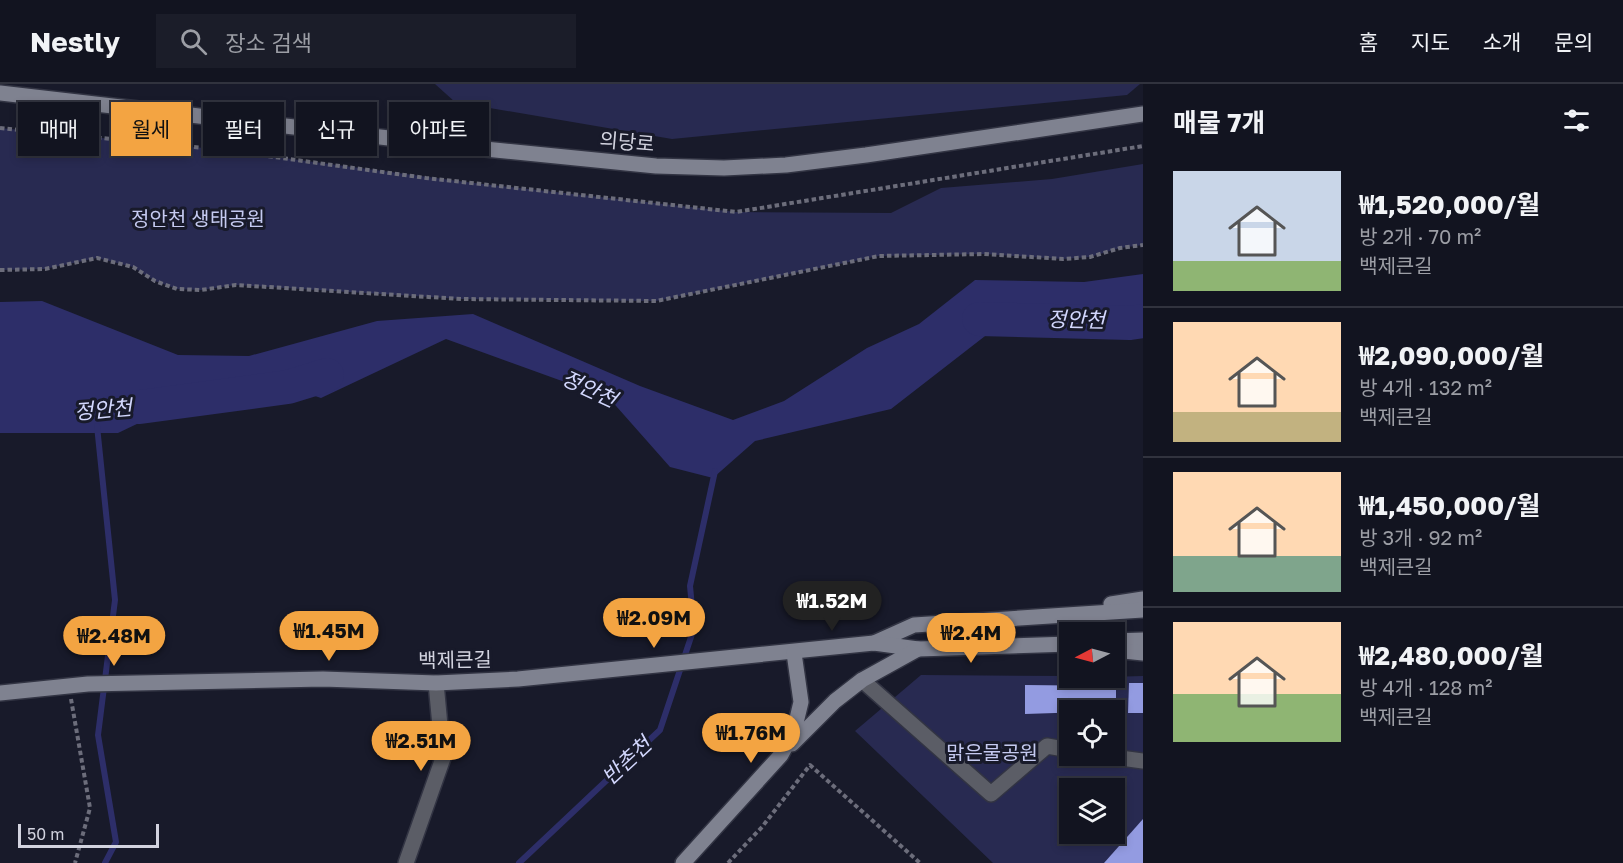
<!DOCTYPE html>
<html lang="ko">
<head>
<meta charset="utf-8">
<style>
	:root { --surface:#121420; --page:#1b1d29; --text:#f1f3f6; --muted:#9c9ea5; --line:#31333e; --accent:#f3a442 }
	body { margin:0; font-family:"Golos Text","Noto Sans KR",sans-serif; background:var(--page); color:var(--text); height:100vh; display:flex; flex-direction:column; font-size:22px; white-space:nowrap }
	* { box-sizing:border-box; margin:0 }
	p { font-size:20px; color:var(--muted) }
	.icon { flex:none; width:33px; height:33px; fill:none; stroke:currentColor; stroke-width:2; stroke-linecap:round; stroke-linejoin:round }
	.map { position:relative; flex:1; overflow:hidden }
	.sheet { display:flex; flex-direction:column; background:var(--surface); width:480px }
	.sheet>* { flex:none }
	.banner { position:absolute; left:18px; top:18px; width:570px; height:54px; display:flex; gap:12px }
	.needle { width:39px; rotate:264deg }
	.buttons { position:absolute; left:1059px; top:538px; display:grid; gap:12px }
	.buttons a { display:grid; place-items:center; width:66px; height:66px; border-radius:0px; background:var(--surface); box-shadow:0 3px 9px #0003,0 0 0 2px var(--line); font-size:30px }
	.scale { position:absolute; left:18px; bottom:15px; width:141px; box-sizing:border-box; padding-left:6px; border:3px solid #d2d3df; border-top:0; font-size:16px; line-height:21px; white-space:nowrap; color:#d2d3df; -webkit-text-stroke:4px #181a2a; paint-order:stroke }
	.price { position:absolute; translate:-50% -51px; padding:0 14px; border-radius:21px; background:var(--accent); color:#111; font-size:20px; line-height:39px; filter:drop-shadow(0 2px 3px #0008) }
	.price::after { content:''; position:absolute; left:50%; top:36px; width:18px; height:14px; margin-left:-9px; background:inherit; clip-path:polygon(0 0,100% 0,50% 100%) }
	.price.active { background:#222; color:#fff }
	ul { padding:0; list-style:none }
	li { display:flex; align-items:center; gap:18px; height:150px; padding:0 30px }
	li+li { border-top:2px solid var(--line) }
	li span { display:grid; place-items:center; flex:none; width:168px; height:120px; border-radius:0px; color:#555 }
	li>.icon { margin-inline-start:auto }
	span .icon { width:72px; height:72px; fill:#fffc; stroke-width:1 }
	li b { font-size:26px }
	h2 { display:flex; justify-content:space-between; align-items:center; height:72px; padding:0 30px; font-size:26px }
	.tag { padding:0 21px; border-radius:0px; background:var(--surface); box-shadow:0 3px 9px #0003,0 0 0 2px var(--line); font-size:21px; line-height:54px }
	.tag.active { background:var(--accent); color:#111 }
	header { display:flex; align-items:center; gap:36px; box-sizing:border-box; height:84px; padding:0 30px; background:var(--surface); border-bottom:2px solid var(--line) }
	header strong { font-size:28px }
	nav { display:flex; gap:33px; margin-inline-start:auto; font-size:21px }
	.search { width:420px; height:54px; background:var(--page); display:flex; align-items:center; gap:15px; box-sizing:border-box; padding:0 21px; border-radius:0px; color:var(--muted); font-size:22px }
	main { display:flex; flex:1; min-height:0 }
	.map>svg:first-child { display:block }
	.green { fill:#282a51; fill-rule:evenodd }
	.water { fill:#2d2e69 }
	.lines { fill:none; stroke-linecap:round; stroke-linejoin:round }
	.stream { stroke:#2d2e69; stroke-width:6 }
	.river { stroke:#2d2e69; stroke-width:34 }
	.building { fill:#939be1 }
	.street-casing { stroke:#323443; stroke-width:18 }
	.secondary-casing { stroke:#323443; stroke-width:18 }
	.path { stroke:#6c6d7b; stroke-width:4; stroke-dasharray:4.5 3; stroke-linecap:butt }
	.street { stroke:#5b5d66; stroke-width:15 }
	.secondary { stroke:#7f8290; stroke-width:15 }
	.labels { text-anchor:middle; stroke-width:6; stroke-linejoin:round; paint-order:stroke }
	.street-label { font-size:20px; fill:#d2d3df; stroke:#181a2a }
	.park-label { font-size:20px; fill:#c5caf0; stroke:#181a2a }
	.water-label { font-size:21px; font-style:italic; fill:#d2d7fd; stroke:#181a2a }
</style>
</head>
<body>
<header>
<strong>Nestly</strong>
<div class="search"><svg class="icon" aria-label="search" viewBox="0 0 24 24"><circle cx="10" cy="10" r="6"/><path d="M15 15l6 6"/></svg>장소 검색</div>
<nav><a>홈</a><a>지도</a><a>소개</a><a>문의</a></nav>
</header>
<main>
<div class="map">
<svg width="1143" height="779" viewBox="0 0 1143 779">
	<rect width="100%" height="100%" fill="#181a2a"/>
	<g class="green">
		<polygon points="435,0 1140,0 1127,11 672,55 455,18"/>
		<polygon points="0,44 224,66 466,98 736,128 891,129 941,104 1052,95 1143,80 1143,161 1120,164 1090,173 1063,175 984,170 879,172 656,217 461,215 236,201 201,206 177,205 155,197 133,183 97,174 45,185 0,186"/>
		<path d="M921,591L1069,592L1070,594L1143,592V779H993L855,647ZM1070,627H1114V672H1070ZM1070,705H1114V750H1070Z"/>
	</g>
	<polygon class="water" points="1143,190 1143,240 1007,235 891,325 755,357 713,394 670,383 609,314 446,255 321,314 288,303 185,317 118,349 0,349 0,218 42,217 178,271 249,272 377,237 473,230 640,302 733,336 784,317 867,264 919,240 975,196 1084,198"/>
	<g class="lines">
		<g class="stream">
			<polyline points="97,342 115,516 98,651 116,758 105,779"/>
			<polyline points="519,779 660,646 694,544 690,502 715,387"/>
		</g>
		<g class="river">
			<polyline points="979,235 1130,239 1143,237"/>
			<polyline points="140,323 288,303 327,291"/>
		</g>
	</g>
	<g class="building">
		<polygon points="1129,599 1143,599 1143,629 1128,629"/>
		<polygon points="1025,601 1116,602 1116,627 1025,630"/>
		<polygon points="1143,735 1143,779 1104,779"/>
	</g>
	<g class="lines">
		<g class="street-casing">
			<g id="street">
				<polyline points="862,596 991,710 1047,662 1070,666"/>
				<polyline points="1106,672 1143,677"/>
				<polyline points="406,779 443,674 436,599"/>
			</g>
		</g>
		<g class="secondary-casing">
			<g id="secondary">
				<polyline points="0,9 475,64 656,82 724,84 786,81 866,71 1143,30"/>
				<polyline points="1111,520 1143,515"/>
				<polyline points="1114,557 1143,556"/>
				<polyline points="874,559 914,541 1143,526"/>
				<polyline points="1114,566 1143,569"/>
				<polyline points="0,609 88,600 323,595 436,599 518,595 874,559 918,565 1070,560"/>
				<polyline points="792,660 835,617 862,596 918,565"/>
				<polyline points="683,779 781,671 794,647 801,618 794,569"/>
			</g>
		</g>
		<g class="path">
			<polyline points="0,44 224,66 426,94 736,128 1143,62"/>
			<polyline points="0,186 45,185 97,174 133,183 155,197 177,205 201,206 236,201 461,215 656,217 879,172 984,170 1063,175 1090,173 1120,164 1143,161"/>
			<polyline points="71,615 90,724 75,779"/>
			<polyline points="728,779 762,743 810,681 920,779"/>
		</g>
		<use href="#street" class="street"/>
		<use href="#secondary" class="secondary"/>
	</g>
	<g class="labels">
		<g class="street-label">
			<text transform="translate(627 58) rotate(5)" y="7">의당로</text>
			<text transform="translate(455 576) rotate(-1)" y="7">백제큰길</text>
		</g>
		<g class="park-label">
			<text x="198" y="142">정안천 생태공원</text>
			<text x="992" y="676">맑은물공원</text>
		</g>
		<g class="water-label">
			<text transform="translate(1076 236) rotate(1)" y="7">정안천</text>
			<text transform="translate(589 305) rotate(25)" y="7">정안천</text>
			<text transform="translate(103 326) rotate(-5)" y="7">정안천</text>
			<text transform="translate(627 677) rotate(-43)" y="7">반촌천</text>
		</g>
	</g>
</svg>
<div class="buttons">
<a><svg class="needle" viewBox="-14 -14 28 28"><path d="M0-13l5 13h-10z" fill="#e53935"/><path d="M0 13l5-13h-10z" fill="#9c9ea5"/></svg></a>
<a><svg class="icon" aria-label="locate" viewBox="0 0 24 24"><circle cx="12" cy="12" r="6"/><path d="M12 2v4M12 18v4M2 12h4M18 12h4"/></svg></a>
<a><svg class="icon" aria-label="layers" viewBox="0 0 24 24"><path d="M12 4l9 5-9 5-9-5zM3 14l9 5 9-5"/></svg></a>
</div>
<div class="scale">50 m</div>
<b class="price active" style="left:832px;top:548px">₩1.52M</b>
<b class="price" style="left:654px;top:565px">₩2.09M</b>
<b class="price" style="left:329px;top:578px">₩1.45M</b>
<b class="price" style="left:971px;top:580px">₩2.4M</b>
<b class="price" style="left:114px;top:583px">₩2.48M</b>
<b class="price" style="left:751px;top:680px">₩1.76M</b>
<b class="price" style="left:421px;top:688px">₩2.51M</b>
<div class="banner">
<a class="tag">매매</a>
<a class="tag active">월세</a>
<a class="tag">필터</a>
<a class="tag">신규</a>
<a class="tag">아파트</a>
</div>
</div>
<section class="sheet">
<h2>매물 7개<svg class="icon" aria-label="filters" viewBox="0 0 24 24"><path d="M4 7h16M4 17h16"/><circle cx="9" cy="7" r="2"/><circle cx="15" cy="17" r="2"/></svg></h2>
<ul>
<li><span style="background:linear-gradient(#c9d6e8 75%,#8fb573 0)"><svg class="icon" aria-label="home" viewBox="0 0 24 24"><path d="M3 11l9-7 9 7M6 9v11h12V9"/></svg></span><div><b>₩1,520,000/월</b><p>방 2개 · 70 m²</p><p>백제큰길</p></div></li>
<li><span style="background:linear-gradient(#ffd9b3 75%,#c2b280 0)"><svg class="icon" aria-label="home" viewBox="0 0 24 24"><path d="M3 11l9-7 9 7M6 9v11h12V9"/></svg></span><div><b>₩2,090,000/월</b><p>방 4개 · 132 m²</p><p>백제큰길</p></div></li>
<li><span style="background:linear-gradient(#ffd9b3 70%,#7fa58c 0)"><svg class="icon" aria-label="home" viewBox="0 0 24 24"><path d="M3 11l9-7 9 7M6 9v11h12V9"/></svg></span><div><b>₩1,450,000/월</b><p>방 3개 · 92 m²</p><p>백제큰길</p></div></li>
<li><span style="background:linear-gradient(#ffd9b3 60%,#8fb573 0)"><svg class="icon" aria-label="home" viewBox="0 0 24 24"><path d="M3 11l9-7 9 7M6 9v11h12V9"/></svg></span><div><b>₩2,480,000/월</b><p>방 4개 · 128 m²</p><p>백제큰길</p></div></li>
</ul>
</section>
</main>
</body>
</html>
